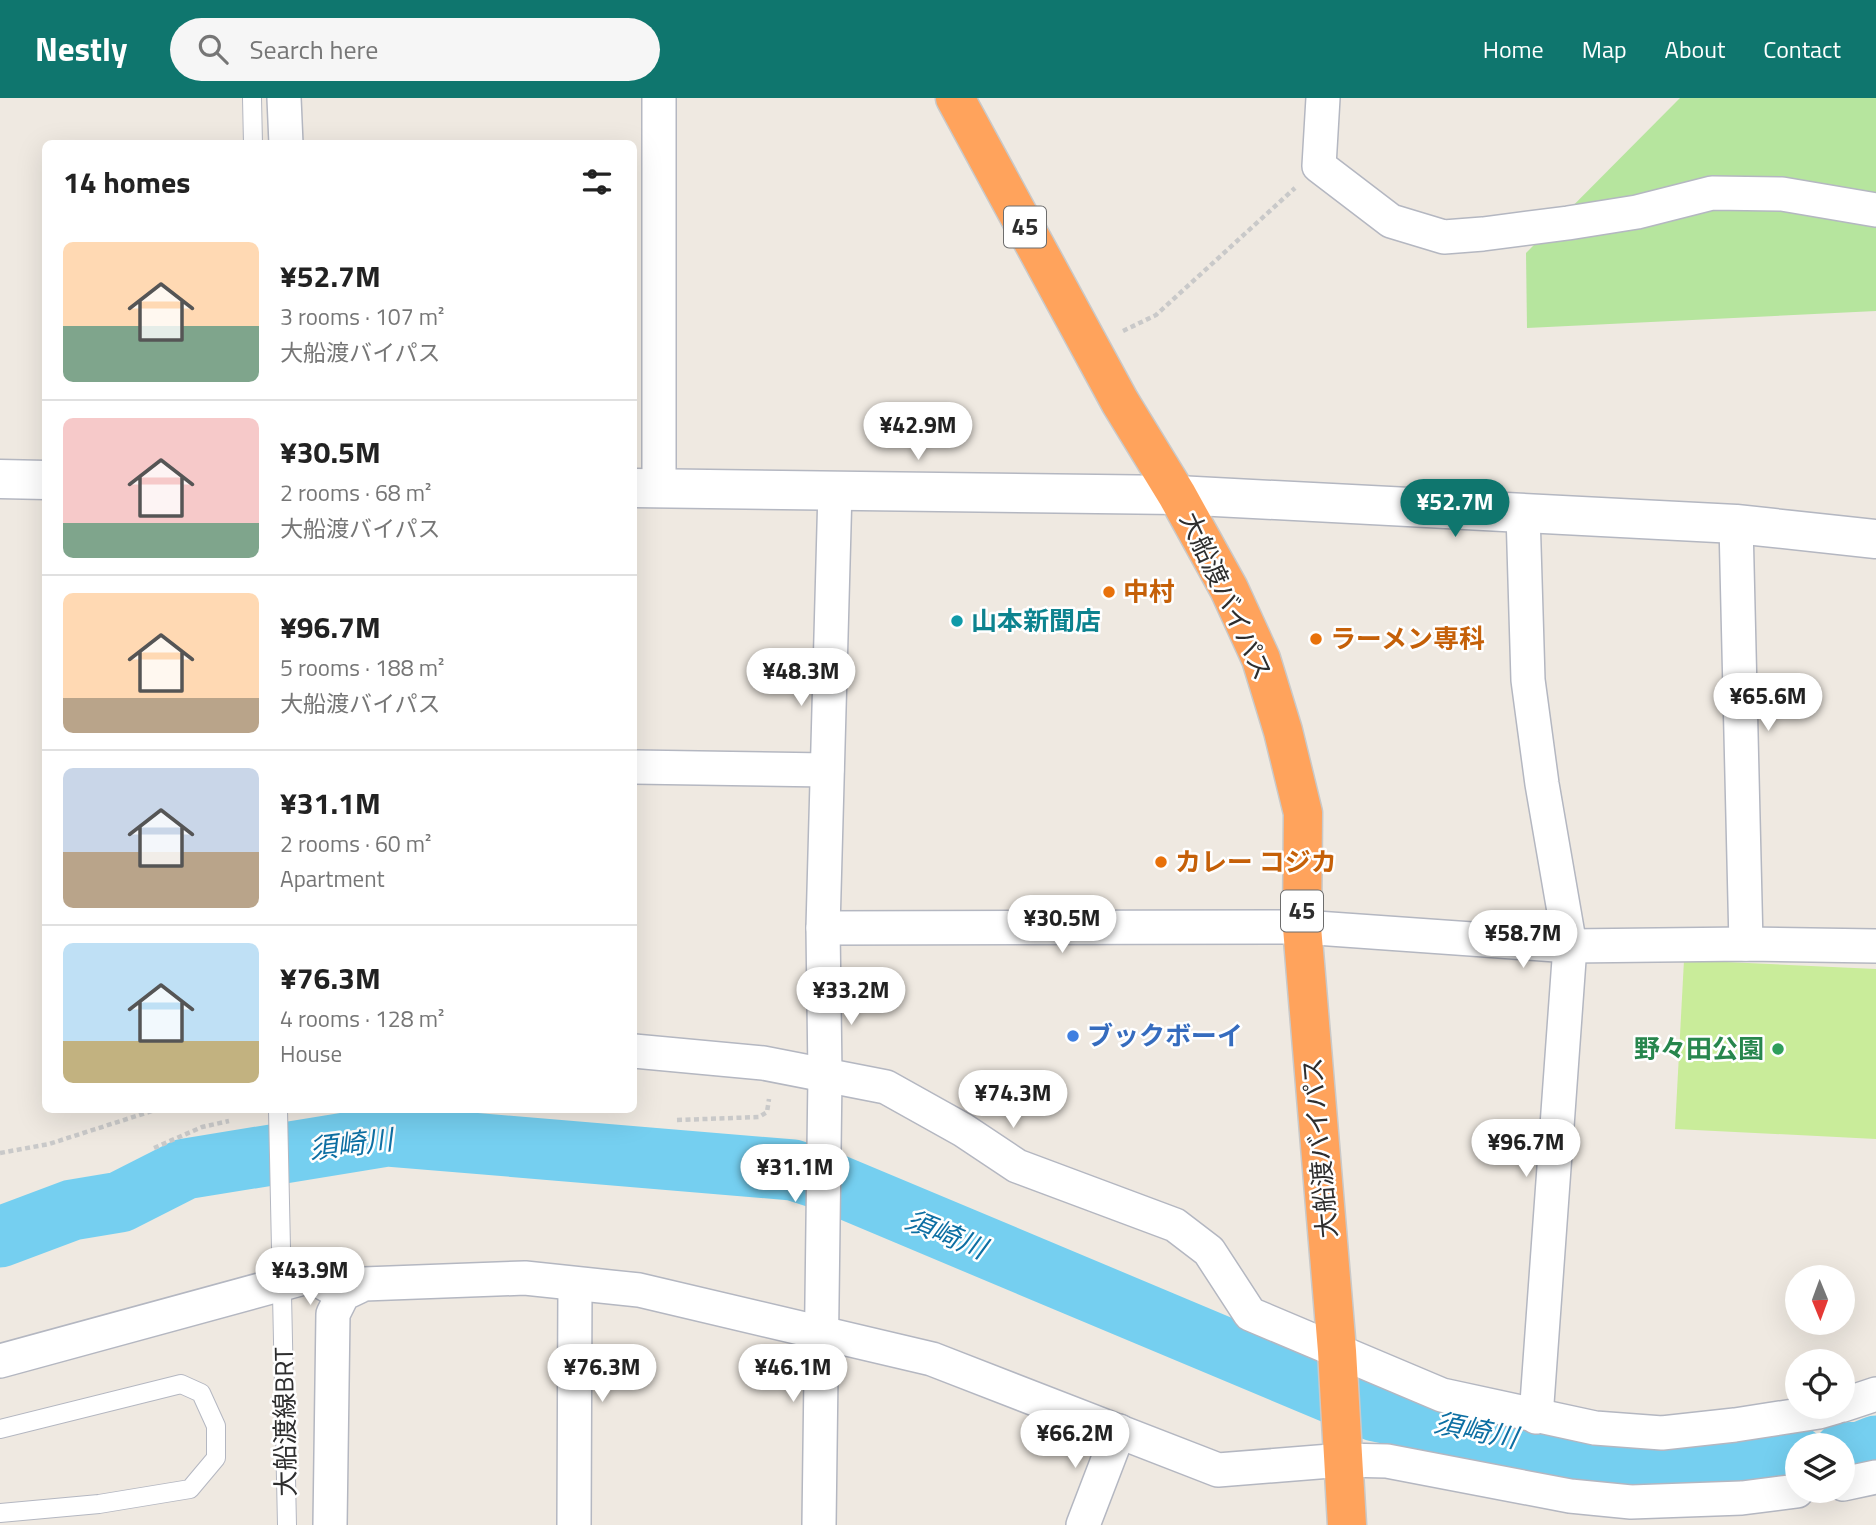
<!DOCTYPE html>
<html lang="en">
<head>
<meta charset="utf-8">
<style>
	:root { --surface:#fff; --page:#f6f6f6; --text:#222; --muted:#767676; --line:#e0e0e0; --accent:#0f766e }
	body { margin:0; font-family:"Titillium Web","Noto Sans JP",sans-serif; background:var(--page); color:var(--text); height:100vh; display:flex; flex-direction:column; font-size:26px; white-space:nowrap }
	* { box-sizing:border-box; margin:0 }
	p { font-size:23px; color:var(--muted) }
	.icon { flex:none; width:38px; height:38px; fill:none; stroke:currentColor; stroke-width:2; stroke-linecap:round; stroke-linejoin:round }
	.map { position:relative; flex:1; overflow:hidden }
	.side { position:absolute; left:42px; top:42px; width:595px; height:973px; display:flex; flex-direction:column; background:var(--surface); border-radius:10px; box-shadow:0 7px 28px #0002 }
	.side>* { flex:none }
	.needle { width:46px; rotate:179deg }
	.fabs { position:absolute; left:1785px; top:1167px; display:grid; gap:14px }
	.fabs a { display:grid; place-items:center; width:70px; height:70px; border-radius:50%; background:var(--surface); box-shadow:0 7px 28px #0002; font-size:35px }
	.price { position:absolute; translate:-50% -60px; padding:0 16px; border-radius:24px; background:#fff; color:#222; font-size:23px; line-height:46px; filter:drop-shadow(0 2px 4px #0008) }
	.price::after { content:''; position:absolute; left:50%; top:42px; width:21px; height:16px; margin-left:-10px; background:inherit; clip-path:polygon(0 0,100% 0,50% 100%) }
	.price.current { background:var(--accent); color:#fff }
	ul { padding:0; list-style:none }
	li { display:flex; align-items:center; gap:21px; height:175px; padding:0 21px }
	li+li { border-top:2px solid var(--line) }
	li span { display:grid; place-items:center; flex:none; width:196px; height:140px; border-radius:10px; color:#555 }
	li>.icon { margin-inline-start:auto }
	span .icon { width:84px; height:84px; fill:#fffc; stroke-width:1 }
	li b { font-size:30px }
	h2 { display:flex; justify-content:space-between; align-items:center; height:84px; padding:0 21px; font-size:30px }
	header { display:flex; align-items:center; gap:42px; box-sizing:border-box; height:98px; padding:0 35px; background:var(--accent); color:#fff }
	header strong { font-size:33px }
	nav { display:flex; gap:38px; margin-inline-start:auto; font-size:24px }
	.search { width:490px; height:63px; background:var(--page); display:flex; align-items:center; gap:18px; box-sizing:border-box; padding:0 24px; border-radius:38px; color:var(--muted); font-size:26px }
	.map>svg:first-child { display:block }
	.green { fill:#b6e59e }
	.pitch { fill:#c9ec9a }
	.lines { fill:none; stroke-linecap:round; stroke-linejoin:round }
	.river { stroke:#75cff0; stroke-width:61 }
	.lane-casing { stroke:#b4b7c1; stroke-width:20 }
	.street-casing { stroke:#b4b7c1; stroke-width:36 }
	.secondary-casing { stroke:#b4b7c1; stroke-width:41 }
	.highway-casing { stroke:#c9c9c9; stroke-width:41 }
	.path { stroke:#c9c9c9; stroke-width:4.5; stroke-dasharray:5 3.5; stroke-linecap:butt }
	.lane { stroke:#fff; stroke-width:18 }
	.street { stroke:#fff; stroke-width:33 }
	.secondary { stroke:#fff; stroke-width:38 }
	.highway { stroke:#ffa35c; stroke-width:38 }
	.food-dot { fill:#e8710a; stroke:#fff; stroke-width:2.5 }
	.culture-dot { fill:#0f9aa8; stroke:#fff; stroke-width:2.5 }
	.shop-dot { fill:#3f7fe0; stroke:#fff; stroke-width:2.5 }
	.leisure-dot { fill:#2e9e5b; stroke:#fff; stroke-width:2.5 }
	.labels { text-anchor:middle; stroke-width:5; stroke-linejoin:round; paint-order:stroke }
	.shield { fill:#fff; stroke:#6d6d6d; stroke-width:2 }
	.shield-label { font-size:24px; font-weight:bold; fill:#2e2e2e }
	.food-label { font-size:26px; font-weight:bold; fill:#c56008; stroke:#fff; text-anchor:start }
	.street-label { font-size:26px; fill:#2e2e2e; stroke:#fff }
	.culture-label { font-size:26px; font-weight:bold; fill:#0d838f; stroke:#fff; text-anchor:start }
	.shop-label { font-size:26px; font-weight:bold; fill:#366cbe; stroke:#fff; text-anchor:start }
	.leisure-label { font-size:26px; font-weight:bold; fill:#27864d; stroke:#fff; text-anchor:end }
	.water-label { font-size:28px; font-style:italic; fill:#0d6fa3; stroke:#fff }
</style>
</head>
<body>
<header>
<strong>Nestly</strong>
<div class="search"><svg class="icon" aria-label="search" viewBox="0 0 24 24"><circle cx="10" cy="10" r="6"/><path d="M15 15l6 6"/></svg>Search here</div>
<nav><a>Home</a><a>Map</a><a>About</a><a>Contact</a></nav>
</header>
<div class="map">
<svg width="1876" height="1427" viewBox="0 0 1876 1427">
	<rect width="100%" height="100%" fill="#efe9e1"/>
	<polygon class="green" points="1680,0 1876,0 1876,213 1527,230 1526,155"/>
	<polygon class="pitch" points="1684,862 1876,871 1876,1041 1675,1031"/>
	<g class="lines">
		<g class="river">
			<polyline points="0,1139 72,1112 120,1104 185,1071 388,1038 793,1072 827,1083 1375,1313 1509,1341 1642,1365 1745,1364 1797,1359"/>
			<polyline points="1843,1355 1861,1354 1876,1348"/>
		</g>
		<g class="lane-casing">
			<g id="lane">
				<polyline points="252,0 253,46"/>
				<polyline points="278,1012 287,1427"/>
				<polyline points="0,1331 181,1286 201,1295 216,1328 216,1360 190,1391 99,1406 0,1415"/>
			</g>
		</g>
		<g class="street-casing">
			<g id="street">
				<polyline points="284,0 286,46"/>
				<polyline points="1323,0 1319,68 1391,123 1444,139 1483,136 1568,125 1637,114 1712,95 1782,96 1876,112"/>
				<polyline points="659,390 659,0"/>
				<polyline points="1523,415 1528,582 1542,686 1570,848 1536,1319"/>
				<polyline points="1736,426 1746,846"/>
				<polyline points="634,669 827,672"/>
				<polyline points="823,830 1302,829 1570,848 1746,846 1876,848"/>
				<polyline points="634,953 763,965 886,989 963,1032 1017,1068 1175,1127 1209,1153 1250,1216 1442,1297 1595,1330 1662,1335 1735,1327 1819,1314 1836,1309"/>
				<polyline points="0,1263 311,1178 343,1196"/>
				<polyline points="1843,1307 1876,1296"/>
				<polyline points="1843,1386 1876,1379"/>
				<polyline points="330,1427 333,1216 343,1196 364,1186 525,1180 639,1192 932,1261 1218,1372 1343,1362 1387,1363 1570,1398 1631,1404 1742,1400 1797,1393"/>
				<polyline points="574,1427 575,1186"/>
				<polyline points="819,1427 825,977 823,830 835,392"/>
				<polyline points="1083,1427 1119,1333"/>
			</g>
		</g>
		<g class="secondary-casing">
			<g id="secondary">
				<polyline points="0,381 46,382"/>
				<polyline points="634,390 1177,397 1736,426 1876,441"/>
			</g>
		</g>
		<g class="highway-casing">
			<polyline id="highway" points="955,0 1120,304 1177,397 1229,491 1261,561 1283,633 1303,715 1302,829 1337,1253 1347,1427"/>
		</g>
		<g class="path">
			<polyline points="1123,233 1156,217 1295,90"/>
			<polyline points="677,1022 759,1019 767,1014 769,1001"/>
			<polyline points="154,1050 202,1029 229,1023"/>
			<polyline points="0,1055 49,1046 155,1012"/>
		</g>
		<use href="#lane" class="lane"/>
		<use href="#street" class="street"/>
		<use href="#secondary" class="secondary"/>
		<use href="#highway" class="highway"/>
	</g>
	<g class="food-dot">
		<circle cx="1109" cy="494" r="7"/>
		<circle cx="1316" cy="541" r="7"/>
		<circle cx="1161" cy="764" r="7"/>
	</g>
	<circle class="culture-dot" cx="957" cy="523" r="7"/>
	<circle class="shop-dot" cx="1073" cy="938" r="7"/>
	<circle class="leisure-dot" cx="1778" cy="951" r="7"/>
	<g class="labels">
		<g class="shield">
			<rect x="1004" y="108.5" width="42" height="41" rx="5"/>
			<rect x="1281" y="792.5" width="42" height="41" rx="5"/>
		</g>
		<g class="shield-label">
			<text x="1025" y="137">45</text>
			<text x="1302" y="821">45</text>
		</g>
		<g class="food-label">
			<text x="1123" y="503">中村</text>
			<text x="1330" y="550">ラーメン専科</text>
			<text x="1175" y="773">カレー コジカ</text>
		</g>
		<g class="street-label">
			<text transform="translate(1226 498) rotate(65)" y="9">大船渡バイパス</text>
			<text transform="translate(1320 1050) rotate(-95)" y="9">大船渡バイパス</text>
			<text transform="translate(285 1324) rotate(-91)" y="9">大船渡線BRT</text>
		</g>
		<g class="culture-label">
			<text x="971" y="532">山本新聞店</text>
		</g>
		<g class="shop-label">
			<text x="1087" y="947">ブックボーイ</text>
		</g>
		<g class="leisure-label">
			<text x="1764" y="960">野々田公園</text>
		</g>
		<g class="water-label">
			<text transform="translate(351 1046) rotate(-7)" y="10">須崎川</text>
			<text transform="translate(946 1136) rotate(22)" y="10">須崎川</text>
			<text transform="translate(1476 1332) rotate(11)" y="10">須崎川</text>
		</g>
	</g>
</svg>
<div class="fabs">
<a><svg class="needle" viewBox="-14 -14 28 28"><path d="M0-13l5 13h-10z" fill="#e53935"/><path d="M0 13l5-13h-10z" fill="#767676"/></svg></a>
<a><svg class="icon" aria-label="locate" viewBox="0 0 24 24"><circle cx="12" cy="12" r="6"/><path d="M12 2v4M12 18v4M2 12h4M18 12h4"/></svg></a>
<a><svg class="icon" aria-label="layers" viewBox="0 0 24 24"><path d="M12 4l9 5-9 5-9-5zM3 14l9 5 9-5"/></svg></a>
</div>
<b class="price" style="left:918px;top:364px">¥42.9M</b>
<b class="price current" style="left:1455px;top:441px">¥52.7M</b>
<b class="price" style="left:801px;top:610px">¥48.3M</b>
<b class="price" style="left:1768px;top:635px">¥65.6M</b>
<b class="price" style="left:1062px;top:857px">¥30.5M</b>
<b class="price" style="left:1523px;top:872px">¥58.7M</b>
<b class="price" style="left:851px;top:929px">¥33.2M</b>
<b class="price" style="left:1013px;top:1032px">¥74.3M</b>
<b class="price" style="left:1526px;top:1081px">¥96.7M</b>
<b class="price" style="left:795px;top:1106px">¥31.1M</b>
<b class="price" style="left:310px;top:1209px">¥43.9M</b>
<b class="price" style="left:602px;top:1306px">¥76.3M</b>
<b class="price" style="left:793px;top:1306px">¥46.1M</b>
<b class="price" style="left:1075px;top:1372px">¥66.2M</b>
<section class="side">
<h2>14 homes<svg class="icon" aria-label="filters" viewBox="0 0 24 24"><path d="M4 7h16M4 17h16"/><circle cx="9" cy="7" r="2"/><circle cx="15" cy="17" r="2"/></svg></h2>
<ul>
<li><span style="background:linear-gradient(#ffd9b3 60%,#7fa58c 0)"><svg class="icon" aria-label="home" viewBox="0 0 24 24"><path d="M3 11l9-7 9 7M6 9v11h12V9"/></svg></span><div><b>¥52.7M</b><p>3 rooms · 107 m²</p><p>大船渡バイパス</p></div></li>
<li><span style="background:linear-gradient(#f6c9c9 75%,#7fa58c 0)"><svg class="icon" aria-label="home" viewBox="0 0 24 24"><path d="M3 11l9-7 9 7M6 9v11h12V9"/></svg></span><div><b>¥30.5M</b><p>2 rooms · 68 m²</p><p>大船渡バイパス</p></div></li>
<li><span style="background:linear-gradient(#ffd9b3 75%,#b9a48a 0)"><svg class="icon" aria-label="home" viewBox="0 0 24 24"><path d="M3 11l9-7 9 7M6 9v11h12V9"/></svg></span><div><b>¥96.7M</b><p>5 rooms · 188 m²</p><p>大船渡バイパス</p></div></li>
<li><span style="background:linear-gradient(#c9d6e8 60%,#b9a48a 0)"><svg class="icon" aria-label="home" viewBox="0 0 24 24"><path d="M3 11l9-7 9 7M6 9v11h12V9"/></svg></span><div><b>¥31.1M</b><p>2 rooms · 60 m²</p><p>Apartment</p></div></li>
<li><span style="background:linear-gradient(#bfe0f5 70%,#c2b280 0)"><svg class="icon" aria-label="home" viewBox="0 0 24 24"><path d="M3 11l9-7 9 7M6 9v11h12V9"/></svg></span><div><b>¥76.3M</b><p>4 rooms · 128 m²</p><p>House</p></div></li>
</ul>
</section>
</div>
</body>
</html>
